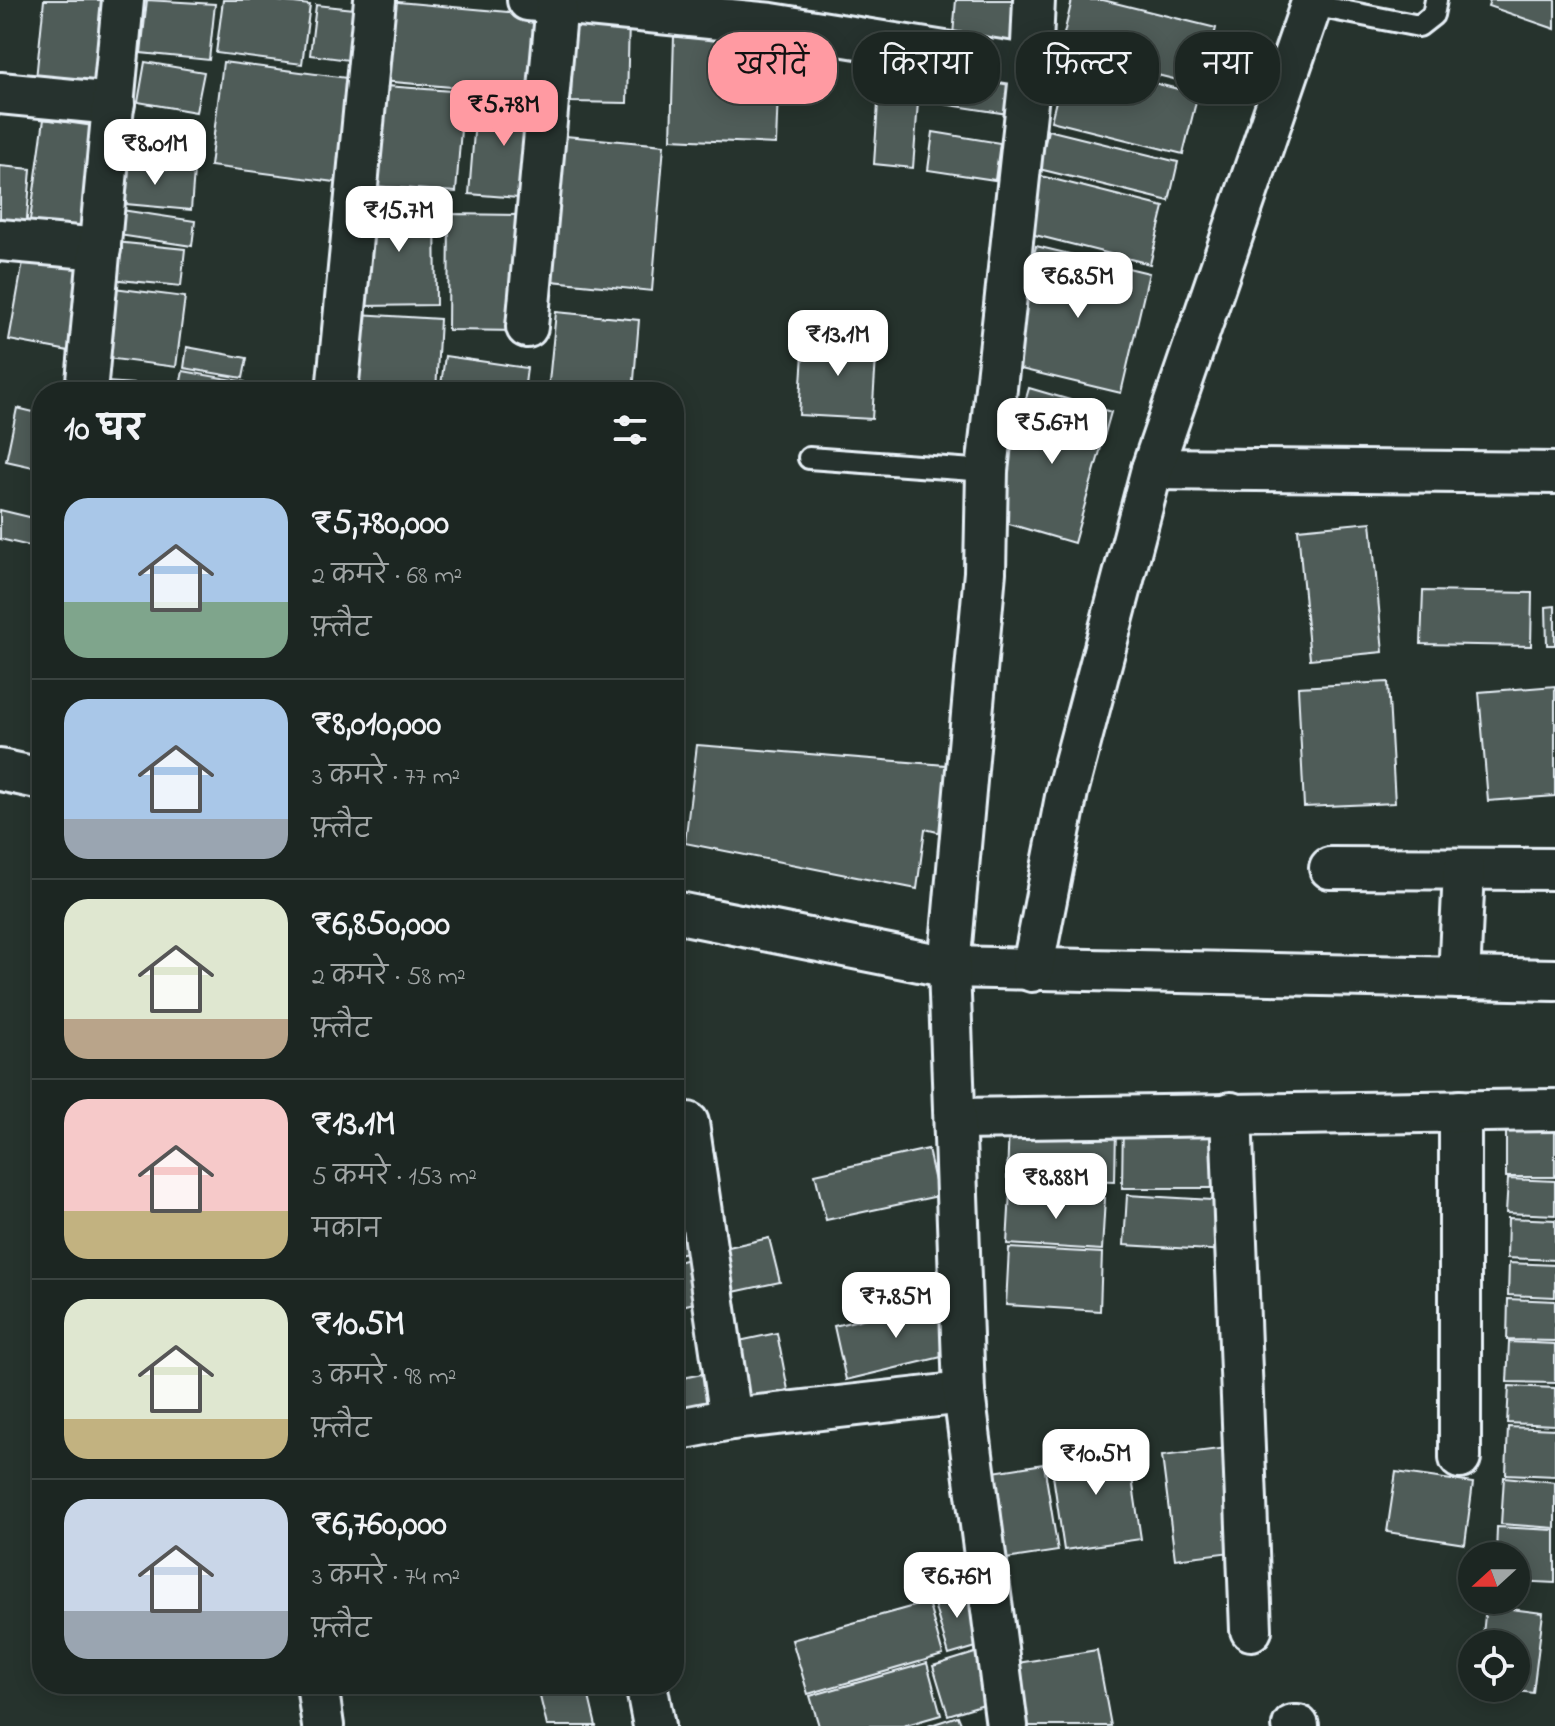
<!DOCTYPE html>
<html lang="hi">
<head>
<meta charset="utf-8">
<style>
	:root { --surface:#1c2622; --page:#29322f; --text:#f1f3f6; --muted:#a0a5a5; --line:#3a4340; --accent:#ff9aa2 }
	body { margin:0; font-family:"Indie Flower","Playpen Sans Deva",sans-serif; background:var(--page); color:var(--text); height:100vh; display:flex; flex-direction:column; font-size:30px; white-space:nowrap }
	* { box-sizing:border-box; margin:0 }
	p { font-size:26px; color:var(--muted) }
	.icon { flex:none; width:44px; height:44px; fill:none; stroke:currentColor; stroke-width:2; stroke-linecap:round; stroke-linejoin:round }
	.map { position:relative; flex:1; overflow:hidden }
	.details { position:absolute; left:32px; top:382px; width:652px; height:1312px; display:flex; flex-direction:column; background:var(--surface); border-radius:32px; box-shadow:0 4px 20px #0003,0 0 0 2px var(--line) }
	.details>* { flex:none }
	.hud { position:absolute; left:708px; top:32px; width:726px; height:72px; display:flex; gap:16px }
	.needle { width:52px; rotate:249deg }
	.controls { position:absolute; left:1458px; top:1542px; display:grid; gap:16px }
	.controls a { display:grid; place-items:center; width:72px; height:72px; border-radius:50%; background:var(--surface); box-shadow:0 4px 20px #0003,0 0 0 2px var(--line); font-size:40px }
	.price { position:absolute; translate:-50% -68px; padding:0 18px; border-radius:16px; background:#fff; color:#222; font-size:26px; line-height:52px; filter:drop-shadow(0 2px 4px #0008) }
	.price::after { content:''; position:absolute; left:50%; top:48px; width:24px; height:18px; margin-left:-12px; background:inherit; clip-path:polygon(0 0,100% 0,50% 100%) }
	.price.current { background:var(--accent); color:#111 }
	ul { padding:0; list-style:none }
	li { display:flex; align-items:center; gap:24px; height:200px; padding:0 32px }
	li+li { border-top:2px solid var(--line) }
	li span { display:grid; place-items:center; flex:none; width:224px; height:160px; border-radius:24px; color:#555 }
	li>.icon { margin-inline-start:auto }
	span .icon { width:96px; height:96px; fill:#fffc; stroke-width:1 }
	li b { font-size:34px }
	h2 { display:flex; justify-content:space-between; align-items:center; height:96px; padding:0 32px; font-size:34px }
	.chip { padding:0 28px; border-radius:32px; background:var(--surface); box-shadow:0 4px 20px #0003,0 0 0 2px var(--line); font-size:28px; line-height:72px }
	.chip.current { background:var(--accent); color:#111 }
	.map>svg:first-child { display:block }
	.building { fill:#505c59; stroke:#e8f1f8; stroke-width:2 }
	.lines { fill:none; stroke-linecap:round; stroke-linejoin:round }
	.service-casing { stroke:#e8f1f8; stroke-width:26 }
	.minor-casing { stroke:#e8f1f8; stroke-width:46 }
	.service { stroke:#26332d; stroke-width:20 }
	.minor { stroke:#26332d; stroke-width:40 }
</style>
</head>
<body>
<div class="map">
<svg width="1555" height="1726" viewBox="0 0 1555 1726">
	<rect width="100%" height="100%" fill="#26332d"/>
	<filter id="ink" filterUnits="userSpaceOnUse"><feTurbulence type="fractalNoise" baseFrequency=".0125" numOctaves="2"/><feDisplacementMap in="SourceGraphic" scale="16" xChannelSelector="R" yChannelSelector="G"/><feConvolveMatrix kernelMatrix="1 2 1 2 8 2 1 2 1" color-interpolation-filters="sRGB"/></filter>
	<g filter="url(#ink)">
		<g class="building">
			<polygon points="44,0 112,0 104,85 36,79"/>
			<polygon points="147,0 215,4 209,60 141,53"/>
			<polygon points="223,0 270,0 310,5 302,64 216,53"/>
			<polygon points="956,0 1021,0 1018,52 952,47"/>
			<polygon points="1072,0 1103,0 1216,28 1202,86 1060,51"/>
			<polygon points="1490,0 1555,0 1555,29 1488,6"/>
			<polygon points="387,1 541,15 534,94 382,81"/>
			<polygon points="316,5 363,10 356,61 310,55"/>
			<polygon points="573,19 629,20 627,103 571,102"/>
			<polygon points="674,36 780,39 776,144 671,139"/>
			<polygon points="936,61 1015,71 1008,114 930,102"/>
			<polygon points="1066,61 1198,94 1183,154 1051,121"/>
			<polygon points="145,62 204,72 196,112 138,102"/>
			<polygon points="223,62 355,79 342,183 210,166"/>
			<polygon points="880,73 920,76 913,168 874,164"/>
			<polygon points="386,86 464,92 456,192 373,186"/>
			<polygon points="477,96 539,101 532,199 469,194"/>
			<polygon points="44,119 101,127 86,235 29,227"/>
			<polygon points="1048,130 1178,162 1169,201 1039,169"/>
			<polygon points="933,132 1000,143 995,180 928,170"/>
			<polygon points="565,136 664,145 652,291 552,281"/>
			<polygon points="119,165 194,171 191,210 115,203"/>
			<polygon points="0,166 31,169 26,230 0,228"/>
			<polygon points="1041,176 1164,207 1150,264 1027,233"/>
			<polygon points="363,203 435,203 436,305 364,306"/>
			<polygon points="115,209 195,221 192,246 112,234"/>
			<polygon points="449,214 523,215 522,331 448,330"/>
			<polygon points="115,242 185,249 181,286 110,279"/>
			<polygon points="1036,246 1149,273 1121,393 1008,366"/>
			<polygon points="24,256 84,267 69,351 9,340"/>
			<polygon points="106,287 185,297 176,367 98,357"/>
			<polygon points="556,312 639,320 633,392 548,392"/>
			<polygon points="358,314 440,319 436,392 353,392"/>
			<polygon points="804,338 877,342 872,419 799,415"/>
			<polygon points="187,347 247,358 243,378 184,368"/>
			<polygon points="445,356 527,368 524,392 440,392"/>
			<polygon points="183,371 245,382 243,392 179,391"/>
			<polygon points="93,381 174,387 173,392 93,392"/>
			<polygon points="1029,388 1111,412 1074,543 992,519"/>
			<polygon points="17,408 42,414 42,469 6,461"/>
			<polygon points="0,510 42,520 42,549 0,539"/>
			<polygon points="1371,522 1383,652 1310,659 1298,529"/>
			<polygon points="1423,591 1532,593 1531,646 1421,644"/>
			<polygon points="1555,606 1555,645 1547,645 1546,607"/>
			<polygon points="1388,682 1395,803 1304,807 1298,687"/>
			<polygon points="1555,686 1555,796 1488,801 1479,692"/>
			<polygon points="697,745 958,766 950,835 925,829 917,889 685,843"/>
			<polygon points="1123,1119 1226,1121 1226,1188 1122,1188"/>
			<polygon points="1009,1125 1116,1128 1115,1181 1007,1178"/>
			<rect x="1506" y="1127" width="49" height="50"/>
			<polygon points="928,1149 938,1196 826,1220 815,1174"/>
			<polygon points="1508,1179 1555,1181 1555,1215 1506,1213"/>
			<polygon points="1010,1192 1105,1198 1102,1250 1007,1244"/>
			<polygon points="1127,1195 1229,1201 1227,1251 1124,1245"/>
			<polygon points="1508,1218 1555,1220 1555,1260 1507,1258"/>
			<polygon points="691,1219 699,1249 674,1255 674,1224"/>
			<polygon points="769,1238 780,1282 724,1294 715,1250"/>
			<polygon points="1009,1248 1102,1253 1100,1311 1006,1305"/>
			<polygon points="692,1258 702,1301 674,1308 674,1263"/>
			<polygon points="1509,1263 1555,1265 1555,1297 1508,1295"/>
			<polygon points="945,1299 958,1353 846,1380 834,1326"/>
			<polygon points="1508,1299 1555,1301 1555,1341 1507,1340"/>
			<polygon points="777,1333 788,1390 736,1400 725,1344"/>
			<polygon points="1509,1342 1555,1344 1555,1383 1507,1382"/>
			<polygon points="711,1372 718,1405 674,1414 674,1380"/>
			<polygon points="1509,1386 1555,1388 1555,1425 1507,1423"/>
			<polygon points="1508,1427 1555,1429 1555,1476 1506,1474"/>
			<polygon points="1127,1444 1141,1539 1064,1550 1050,1455"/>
			<polygon points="1227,1448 1240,1551 1175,1559 1162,1456"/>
			<polygon points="1044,1464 1058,1551 993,1561 980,1474"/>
			<polygon points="1396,1472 1473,1483 1465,1544 1387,1532"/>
			<polygon points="1504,1477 1555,1482 1555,1528 1501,1524"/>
			<polygon points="1497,1527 1555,1530 1555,1583 1516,1581 1516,1556 1496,1556"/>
			<polygon points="965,1584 983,1645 949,1655 931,1594"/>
			<polygon points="928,1602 943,1655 808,1694 792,1640"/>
			<polygon points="1486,1606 1543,1613 1533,1693 1494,1688 1516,1688 1516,1644 1482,1644"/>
			<polygon points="1097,1650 1111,1726 1017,1726 1006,1665"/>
			<polygon points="978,1652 994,1701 948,1715 933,1666"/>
			<polygon points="927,1663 941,1715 903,1726 819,1726 810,1696"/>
			<polygon points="537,1684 586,1684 596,1726 547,1726"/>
			<polygon points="958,1716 962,1726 928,1726"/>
		</g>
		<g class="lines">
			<g class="service-casing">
				<g id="service">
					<polyline points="1312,5 1419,26 1433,15 1436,0"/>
					<polyline points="809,458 987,471"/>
				</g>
			</g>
			<g class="minor-casing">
				<g id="minor">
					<polyline points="528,0 771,24 1031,66"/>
					<polyline points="0,93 114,104"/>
					<polyline points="0,240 100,249"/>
					<polyline points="527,327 557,3"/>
					<polyline points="86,392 123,0"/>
					<polyline points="337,392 375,0"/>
					<polyline points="1152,469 1555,473"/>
					<polyline points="0,770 42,779"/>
					<polyline points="1330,868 1555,869"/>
					<polyline points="674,912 949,967 1555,980"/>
					<polyline points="1032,971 1067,792 1152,469 1313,0"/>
					<polyline points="1459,978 1464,870"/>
					<polyline points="1460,1111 1460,1458"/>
					<polyline points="1231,1113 1251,1630"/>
					<polyline points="958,1119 1555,1110"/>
					<polyline points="688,1123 731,1419"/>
					<polyline points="674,1430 731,1419 964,1393"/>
					<polyline points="317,1684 323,1726"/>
					<polyline points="646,1684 654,1726"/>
					<polyline points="1007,1726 964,1393 949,967 985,572 987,471 1031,66 1034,0"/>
					<polyline points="1293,1726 1298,1726"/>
				</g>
			</g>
			<use href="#service" class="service"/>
			<use href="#minor" class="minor"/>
		</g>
	</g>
</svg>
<div class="controls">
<a><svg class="needle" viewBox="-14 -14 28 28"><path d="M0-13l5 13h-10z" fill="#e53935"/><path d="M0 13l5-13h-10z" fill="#a0a5a5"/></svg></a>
<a><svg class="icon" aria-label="locate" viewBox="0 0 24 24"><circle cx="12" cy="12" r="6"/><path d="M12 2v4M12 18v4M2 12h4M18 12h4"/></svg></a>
</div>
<b class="price current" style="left:504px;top:148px">₹5.78M</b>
<b class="price" style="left:155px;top:187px">₹8.01M</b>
<b class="price" style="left:399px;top:254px">₹15.7M</b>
<b class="price" style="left:1078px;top:320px">₹6.85M</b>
<b class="price" style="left:838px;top:378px">₹13.1M</b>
<b class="price" style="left:1052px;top:466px">₹5.67M</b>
<b class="price" style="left:1056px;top:1221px">₹8.88M</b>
<b class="price" style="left:896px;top:1340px">₹7.85M</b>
<b class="price" style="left:1096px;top:1497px">₹10.5M</b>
<b class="price" style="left:957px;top:1620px">₹6.76M</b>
<div class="hud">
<a class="chip current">खरीदें</a>
<a class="chip">किराया</a>
<a class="chip">फ़िल्टर</a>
<a class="chip">नया</a>
</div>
<section class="details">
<h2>10 घर<svg class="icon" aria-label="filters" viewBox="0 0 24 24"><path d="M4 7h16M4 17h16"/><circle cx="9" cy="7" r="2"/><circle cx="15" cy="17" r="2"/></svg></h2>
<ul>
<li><span style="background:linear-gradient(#a9c7e8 65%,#7fa58c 0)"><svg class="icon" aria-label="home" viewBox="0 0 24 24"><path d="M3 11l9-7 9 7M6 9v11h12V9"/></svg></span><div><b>₹5,780,000</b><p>2 कमरे · 68 m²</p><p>फ़्लैट</p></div></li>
<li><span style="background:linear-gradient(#a9c7e8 75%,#9aa5b1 0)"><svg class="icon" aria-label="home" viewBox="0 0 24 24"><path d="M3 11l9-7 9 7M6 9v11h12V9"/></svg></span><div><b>₹8,010,000</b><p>3 कमरे · 77 m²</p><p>फ़्लैट</p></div></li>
<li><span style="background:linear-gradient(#dfe7d0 75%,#b9a48a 0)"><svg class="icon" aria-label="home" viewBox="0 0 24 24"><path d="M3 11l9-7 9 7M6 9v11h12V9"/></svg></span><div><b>₹6,850,000</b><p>2 कमरे · 58 m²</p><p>फ़्लैट</p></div></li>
<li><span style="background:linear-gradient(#f6c9c9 70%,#c2b280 0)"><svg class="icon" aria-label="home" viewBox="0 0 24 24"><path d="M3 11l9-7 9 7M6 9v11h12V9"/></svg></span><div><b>₹13.1M</b><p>5 कमरे · 153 m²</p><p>मकान</p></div></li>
<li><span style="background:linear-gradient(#dfe7d0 75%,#c2b280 0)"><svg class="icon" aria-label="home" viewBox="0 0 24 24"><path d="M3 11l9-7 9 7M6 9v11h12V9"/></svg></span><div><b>₹10.5M</b><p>3 कमरे · 98 m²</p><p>फ़्लैट</p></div></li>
<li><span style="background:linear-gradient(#c9d6e8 70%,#9aa5b1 0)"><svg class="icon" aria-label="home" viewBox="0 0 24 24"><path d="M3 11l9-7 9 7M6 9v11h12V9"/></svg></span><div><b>₹6,760,000</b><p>3 कमरे · 74 m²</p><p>फ़्लैट</p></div></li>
</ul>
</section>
</div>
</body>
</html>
